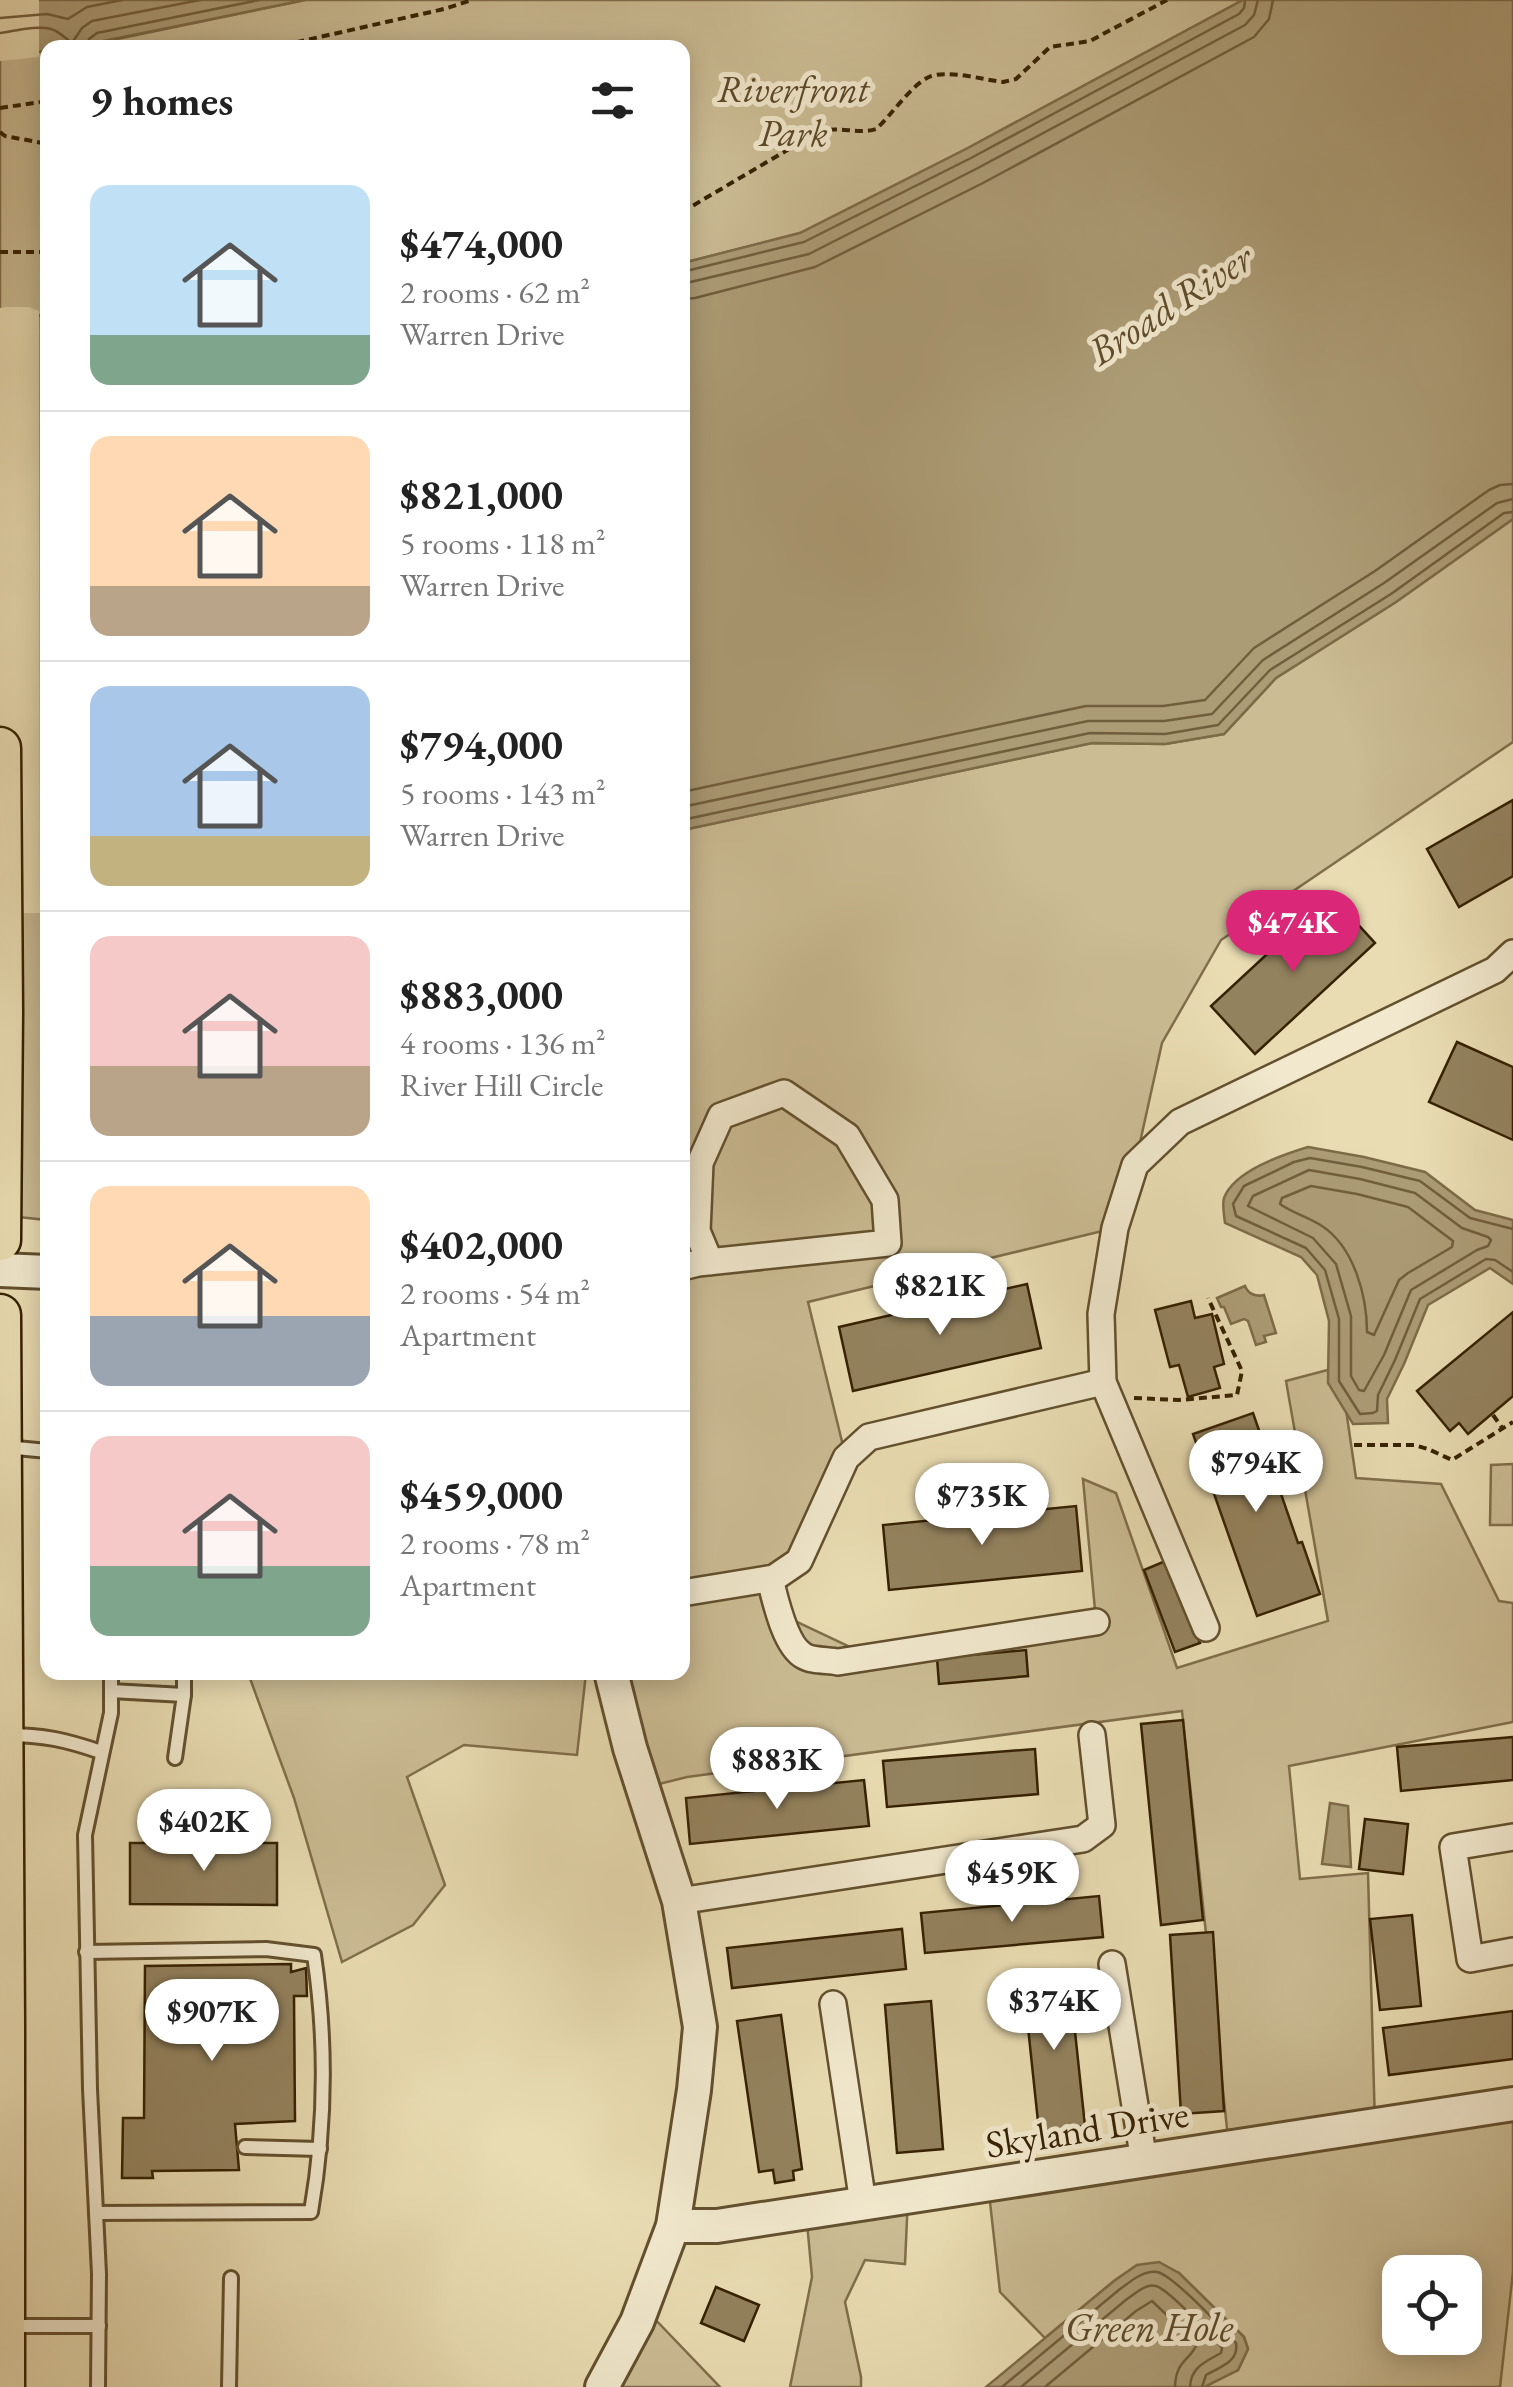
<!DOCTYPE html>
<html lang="en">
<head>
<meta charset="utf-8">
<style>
	:root { --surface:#fff; --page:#f6f6f6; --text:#222; --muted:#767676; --line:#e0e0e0; --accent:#db2777 }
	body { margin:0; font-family:"EB Garamond",serif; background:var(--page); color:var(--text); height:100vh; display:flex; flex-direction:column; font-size:38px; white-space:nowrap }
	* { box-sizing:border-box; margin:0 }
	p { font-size:32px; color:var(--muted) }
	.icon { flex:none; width:55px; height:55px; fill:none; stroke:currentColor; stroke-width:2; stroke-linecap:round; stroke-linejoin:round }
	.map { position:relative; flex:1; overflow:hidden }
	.panel { position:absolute; left:40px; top:40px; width:650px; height:1640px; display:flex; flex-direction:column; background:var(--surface); border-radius:20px; box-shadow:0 5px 25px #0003 }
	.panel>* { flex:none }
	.buttons { position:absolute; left:1382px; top:2255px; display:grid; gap:20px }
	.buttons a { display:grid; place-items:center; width:100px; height:100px; border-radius:20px; background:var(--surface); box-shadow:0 5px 25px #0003; font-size:50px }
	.price { position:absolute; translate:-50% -85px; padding:0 22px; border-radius:35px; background:#fff; color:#222; font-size:32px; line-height:65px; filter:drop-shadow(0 2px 5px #0008) }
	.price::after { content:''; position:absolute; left:50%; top:60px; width:30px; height:22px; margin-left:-15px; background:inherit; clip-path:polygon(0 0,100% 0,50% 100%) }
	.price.current { background:var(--accent); color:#fff }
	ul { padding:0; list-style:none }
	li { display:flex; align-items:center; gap:30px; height:250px; padding:0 50px }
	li+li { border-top:2px solid var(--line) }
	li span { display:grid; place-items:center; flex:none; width:280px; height:200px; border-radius:20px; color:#555 }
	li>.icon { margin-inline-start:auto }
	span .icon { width:120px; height:120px; fill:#fffc; stroke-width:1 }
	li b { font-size:42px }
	h2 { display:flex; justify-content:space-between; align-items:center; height:120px; padding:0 50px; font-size:42px }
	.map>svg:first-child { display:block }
	.green { fill:#cbbc94; stroke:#806e4b; stroke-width:2.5; fill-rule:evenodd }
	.water { fill:#ac9c76; stroke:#7d6b48; stroke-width:2.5 }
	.pier { fill:#e9dcb2 }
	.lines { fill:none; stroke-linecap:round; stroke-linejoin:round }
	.shore { stroke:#715e3c; stroke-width:2.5 }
	.building { fill:#93825e; stroke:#362102; stroke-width:2.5 }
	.service-casing { stroke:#63502e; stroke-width:18 }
	.minor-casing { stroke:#63502e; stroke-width:30 }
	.tertiary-casing { stroke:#63502e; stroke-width:38 }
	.primary-casing { stroke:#362102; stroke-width:45 }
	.path { stroke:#362102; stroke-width:4; stroke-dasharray:8 5; stroke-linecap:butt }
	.service { stroke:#f1e8cd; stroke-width:12 }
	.minor { stroke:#f1e8cd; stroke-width:25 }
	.tertiary { stroke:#f1e8cd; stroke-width:32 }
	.primary { stroke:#e9dcb2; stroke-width:40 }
	.labels { text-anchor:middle; stroke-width:10; stroke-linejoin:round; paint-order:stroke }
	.park-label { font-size:38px; font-style:italic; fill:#5b4826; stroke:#f1e8cd }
	.street-label { font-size:38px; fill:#362102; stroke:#f1e8cd }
	.water-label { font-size:40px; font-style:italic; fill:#5f4c2b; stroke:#f1e8cd }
</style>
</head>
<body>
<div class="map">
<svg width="1513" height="2387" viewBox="0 0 1513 2387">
	<rect width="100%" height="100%" fill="#e9dcb2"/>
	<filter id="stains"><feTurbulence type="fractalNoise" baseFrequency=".002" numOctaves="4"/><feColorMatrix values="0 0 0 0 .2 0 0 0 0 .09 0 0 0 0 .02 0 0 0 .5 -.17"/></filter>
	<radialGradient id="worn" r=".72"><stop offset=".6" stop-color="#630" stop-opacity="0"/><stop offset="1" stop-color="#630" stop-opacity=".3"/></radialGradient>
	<g class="green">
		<polygon points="305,0 1243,0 966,149 800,233 683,263 682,48 74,48"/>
		<polygon points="47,51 47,318 28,312 0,313 0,56"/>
		<path d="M1513,519V742L1221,940L1162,1043L1135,1165L1115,1228L808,1302L846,1458L774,1579L780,1614L871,1657L1096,1621L1083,1479L1116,1493L1177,1668L1328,1621L1286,1381L1335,1368L1345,1403L1356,1478L1441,1484L1499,1601L1513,1603V1722L1289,1766L1300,1879L1368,1873L1375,2125L1513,2104V2272L1500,2387H1204L1238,2370L1248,2349L1244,2337L1179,2273L1137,2265L1114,2281L1045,2338L1000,2292L988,2184L1229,2147L1182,1711L687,1777L643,1788L611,1673L682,1672L683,830L1092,743L1165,744L1224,734L1276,678L1396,602ZM1400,2272H1465V2338H1400Z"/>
		<polygon points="47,911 47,1220 0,1215 1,913"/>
		<polygon points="1513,1464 1513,1525 1490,1525 1491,1465"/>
		<polygon points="248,1673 586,1673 577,1755 464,1745 407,1777 445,1885 413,1925 342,1962 294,1798"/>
		<polygon points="908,2197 905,2264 865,2260 845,2302 861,2377 861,2387 790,2387 812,2277 806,2212"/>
		<polygon points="651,2315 720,2387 612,2387"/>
	</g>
	<g class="water">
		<polygon points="0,0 305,0 74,47 48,48 47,51 0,56"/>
		<polygon points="1243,0 1513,0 1513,519 1396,602 1276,678 1224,734 1165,744 1092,743 683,830 683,263 800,233 966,149"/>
		<polygon points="28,312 47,318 47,908 0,909 0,313"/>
		<path d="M1308,1147L1364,1157L1425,1172L1475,1210L1513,1220V1284L1490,1268L1428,1305L1404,1364L1387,1399L1388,1423L1353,1424L1328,1383L1329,1321L1317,1275L1301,1257L1225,1223C1224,1214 1222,1205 1224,1198C1234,1171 1282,1155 1308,1147Z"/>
		<path d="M1245,1286C1248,1294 1256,1297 1264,1295L1276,1333L1264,1336L1266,1342L1256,1345L1248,1321L1244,1319L1231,1324L1224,1307H1221L1217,1298Z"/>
		<polygon points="1330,1803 1348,1806 1351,1867 1322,1864"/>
		<polygon points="1159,2262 1179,2273 1244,2337 1248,2349 1238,2370 1204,2387 986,2387 1114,2281 1137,2265"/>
	</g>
	<g class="pier">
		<polygon points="0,0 39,0 39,57 0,61"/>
		<polygon points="6,307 29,307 39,311 40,913 0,914 0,308"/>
	</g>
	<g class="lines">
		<g class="shore">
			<polyline points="0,18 47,14 68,19 87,7 122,0"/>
			<path d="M0,33C15,31 36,25 51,29C59,31 66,39 72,43L82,28L92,21L200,0"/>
			<polyline points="88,48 89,39 97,33 259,0"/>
			<polyline points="682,272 804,242 971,158 1239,14 1244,8 1245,0"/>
			<polyline points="682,284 809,254 976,169 1245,25 1254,15 1258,0"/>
			<polyline points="682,299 695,298 815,267 983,183 1254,37 1269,19 1273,0"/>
			<polyline points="682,792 1086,706 1163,706 1205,700 1254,648 1375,571 1489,490 1500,485 1513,484"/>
			<polyline points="682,807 1088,721 1164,721 1212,714 1263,660 1384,583 1497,503 1513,499"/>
			<polyline points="682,820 1090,733 1165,734 1218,725 1270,670 1391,594 1504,513 1513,512"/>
			<polygon points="1309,1170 1360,1179 1415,1193 1462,1228 1488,1237 1491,1240 1488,1246 1477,1250 1411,1290 1384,1355 1364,1391 1359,1390 1351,1376 1351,1316 1336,1264 1313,1238 1248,1206 1253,1196"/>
			<path d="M1311,1186L1357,1194L1408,1207L1453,1241L1452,1247L1408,1273L1399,1280L1374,1335L1367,1332C1367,1296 1354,1247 1322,1226C1309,1217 1292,1213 1280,1204L1282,1198Z"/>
			<polyline points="1513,1229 1470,1218 1420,1181 1362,1167 1310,1158 1294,1162 1244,1186 1233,1204 1236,1216 1306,1248 1325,1270 1339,1319 1339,1381 1360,1414 1373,1413 1377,1411 1378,1395 1395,1360 1420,1299 1486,1259 1495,1260 1513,1272"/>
			<path d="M1002,2387L1120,2289C1130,2282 1143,2270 1157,2272C1173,2275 1223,2329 1236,2343C1239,2362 1220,2367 1206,2375L1202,2387"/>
			<path d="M1021,2387L1127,2299C1135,2294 1146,2283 1156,2286C1168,2289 1213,2337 1222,2348L1221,2353C1205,2362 1191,2367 1190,2387"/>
			<path d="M1045,2387L1136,2311L1152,2301L1197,2344C1189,2362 1176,2360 1175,2387"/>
		</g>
	</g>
	<g class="building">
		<polygon points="1513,800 1513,876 1459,907 1427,849"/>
		<polygon points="1331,895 1375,943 1255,1054 1211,1006"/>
		<polygon points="1457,1042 1513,1067 1513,1140 1429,1102"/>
		<polygon points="1027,1284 1041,1348 853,1391 839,1327"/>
		<polygon points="1191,1301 1195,1318 1212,1314 1224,1364 1214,1367 1220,1388 1188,1397 1179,1365 1170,1367 1155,1310"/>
		<polygon points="1513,1312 1513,1396 1468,1434 1459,1423 1450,1431 1417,1391"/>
		<polygon points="1253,1413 1298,1543 1302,1542 1320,1594 1257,1616 1193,1434"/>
		<polygon points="1076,1506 1082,1571 889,1590 883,1525"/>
		<polygon points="1168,1560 1200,1643 1175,1652 1144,1570"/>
		<polygon points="1026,1650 1028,1676 939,1684 937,1658"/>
		<polygon points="1183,1720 1203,1920 1161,1925 1141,1724"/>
		<polygon points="1513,1737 1513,1780 1401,1791 1397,1747"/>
		<polygon points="1035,1749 1038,1794 887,1807 883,1761"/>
		<polygon points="864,1780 869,1826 690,1844 686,1798"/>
		<polygon points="1365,1819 1408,1824 1403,1874 1359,1869"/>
		<polygon points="130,1843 277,1843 277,1905 130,1904"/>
		<polygon points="1099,1896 1103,1937 925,1953 921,1913"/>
		<polygon points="1412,1915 1421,2006 1380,2010 1370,1919"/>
		<polygon points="902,1929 906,1969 732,1988 727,1948"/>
		<polygon points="1213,1932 1224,2111 1181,2114 1170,1935"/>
		<polygon points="291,1964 291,1972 306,1968 307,1996 294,1996 295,2121 235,2124 239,2170 152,2171 153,2178 122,2178 123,2118 144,2118 145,1966"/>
		<polygon points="1069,1975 1085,2126 1039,2131 1023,1980"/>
		<polygon points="931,2001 943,2149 897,2153 885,2005"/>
		<polygon points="1513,2011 1513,2059 1389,2075 1383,2028"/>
		<polygon points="781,2015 802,2169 793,2171 794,2180 775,2183 773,2170 759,2172 737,2021"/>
		<polygon points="716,2287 759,2305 744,2341 701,2323"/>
	</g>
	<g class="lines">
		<g class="service-casing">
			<g id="service">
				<polyline points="5,1447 48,1451"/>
				<polyline points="111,1691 184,1695 184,1672"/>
				<path d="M6,1735C44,1735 66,1740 101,1752"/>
				<polyline points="175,1758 184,1695"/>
				<path d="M86,1952L266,1949L314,1955C327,2043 326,2125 311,2212L96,2213"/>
				<polyline points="245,2147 320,2149"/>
				<polyline points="7,2326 99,2326"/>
				<polyline points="98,2387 99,2274 90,2089 85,1835 111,1713 111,1672"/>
				<polyline points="229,2387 231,2278"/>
			</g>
		</g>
		<g class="minor-casing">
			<g id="minor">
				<polyline points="682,1267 698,1263 888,1243 885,1200 847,1136 784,1093 721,1116 700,1163 697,1231 710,1262"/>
				<path d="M770,1579C775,1599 785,1646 804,1656C812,1661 828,1660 838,1662L1096,1622"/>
				<polyline points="682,1593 774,1578 799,1561 846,1458 869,1437 1103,1382"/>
				<polyline points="1206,1628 1103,1382 1101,1314 1115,1228 1135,1165 1180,1122 1495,970 1513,953"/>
				<polyline points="1513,1837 1453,1847 1470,1959 1513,1951"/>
				<polyline points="679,1901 1083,1839 1102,1825 1092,1735"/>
				<polyline points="1112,1964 1144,2161"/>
				<polyline points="833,2004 863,2203"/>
			</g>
		</g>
		<g class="tertiary-casing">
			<g id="tertiary">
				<polyline points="0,1270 48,1272"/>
				<polyline points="673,2226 717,2226 1513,2104"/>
				<polyline points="602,2387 637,2322 673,2226 694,2090 700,2027 679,1901 630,1748 611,1672"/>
			</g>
		</g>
		<g class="primary-casing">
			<g id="primary">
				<polyline points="0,748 2,1012 0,1240"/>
				<polyline points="0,1315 4,2025 4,2387"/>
			</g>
		</g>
		<g class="path">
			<polyline points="271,48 444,9 472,0"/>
			<polyline points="0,108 48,101"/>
			<polyline points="0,132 5,136 48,144"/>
			<path d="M682,212L818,132C838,125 857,135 876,129C892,115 910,86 929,77C947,69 984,80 1003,82L1016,79L1050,47L1090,41L1167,0"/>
			<polyline points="0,252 48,252"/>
			<polyline points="1134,1398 1179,1400 1237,1395 1242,1371 1208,1298"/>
			<polyline points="1493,1415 1503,1429"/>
			<polyline points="1354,1445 1414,1445 1428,1449 1452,1460 1513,1422"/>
		</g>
		<use href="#service" class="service"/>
		<use href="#minor" class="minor"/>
		<use href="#tertiary" class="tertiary"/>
		<use href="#primary" class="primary"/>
	</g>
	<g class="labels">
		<g class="park-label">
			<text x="793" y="102">Riverfront<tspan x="793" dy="44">Park</tspan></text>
		</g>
		<g class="street-label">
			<text transform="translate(1087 2129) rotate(-9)" y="13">Skyland Drive</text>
		</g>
		<g class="water-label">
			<text transform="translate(1170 304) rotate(-33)" y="14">Broad River</text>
			<text x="1149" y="2341">Green Hole</text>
		</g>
	</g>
	<rect width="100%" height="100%" filter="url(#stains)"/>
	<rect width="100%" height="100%" fill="url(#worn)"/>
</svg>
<div class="buttons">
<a><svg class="icon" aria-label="locate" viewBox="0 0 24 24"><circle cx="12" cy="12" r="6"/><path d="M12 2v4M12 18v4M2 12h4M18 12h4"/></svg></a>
</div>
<b class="price current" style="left:1293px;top:975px">$474K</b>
<b class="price" style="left:940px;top:1338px">$821K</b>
<b class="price" style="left:1256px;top:1515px">$794K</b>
<b class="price" style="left:982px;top:1548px">$735K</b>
<b class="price" style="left:777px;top:1812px">$883K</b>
<b class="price" style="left:204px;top:1874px">$402K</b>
<b class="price" style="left:1012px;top:1925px">$459K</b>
<b class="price" style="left:1054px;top:2053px">$374K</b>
<b class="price" style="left:212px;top:2064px">$907K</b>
<section class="panel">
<h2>9 homes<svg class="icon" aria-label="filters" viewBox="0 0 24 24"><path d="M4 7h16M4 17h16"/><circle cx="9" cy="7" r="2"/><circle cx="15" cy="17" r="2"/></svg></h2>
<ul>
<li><span style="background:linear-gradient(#bfe0f5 75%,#7fa58c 0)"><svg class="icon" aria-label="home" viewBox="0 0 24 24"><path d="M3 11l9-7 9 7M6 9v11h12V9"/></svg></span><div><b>$474,000</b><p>2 rooms · 62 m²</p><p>Warren Drive</p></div></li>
<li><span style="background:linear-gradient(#ffd9b3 75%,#b9a48a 0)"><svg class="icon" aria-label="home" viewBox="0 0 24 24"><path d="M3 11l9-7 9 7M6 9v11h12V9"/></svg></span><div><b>$821,000</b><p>5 rooms · 118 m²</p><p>Warren Drive</p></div></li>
<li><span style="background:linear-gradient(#a9c7e8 75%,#c2b280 0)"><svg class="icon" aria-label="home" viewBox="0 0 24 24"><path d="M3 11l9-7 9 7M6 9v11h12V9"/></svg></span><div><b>$794,000</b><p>5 rooms · 143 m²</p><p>Warren Drive</p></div></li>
<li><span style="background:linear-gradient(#f6c9c9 65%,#b9a48a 0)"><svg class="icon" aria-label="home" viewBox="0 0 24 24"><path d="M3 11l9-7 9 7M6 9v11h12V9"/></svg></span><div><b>$883,000</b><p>4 rooms · 136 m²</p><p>River Hill Circle</p></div></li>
<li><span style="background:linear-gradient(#ffd9b3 65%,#9aa5b1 0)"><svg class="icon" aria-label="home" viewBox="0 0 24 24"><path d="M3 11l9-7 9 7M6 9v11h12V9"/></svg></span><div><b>$402,000</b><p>2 rooms · 54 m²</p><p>Apartment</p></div></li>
<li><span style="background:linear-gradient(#f6c9c9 65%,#7fa58c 0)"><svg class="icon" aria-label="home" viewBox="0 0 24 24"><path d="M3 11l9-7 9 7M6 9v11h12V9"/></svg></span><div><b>$459,000</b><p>2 rooms · 78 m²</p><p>Apartment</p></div></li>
</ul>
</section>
</div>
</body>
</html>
